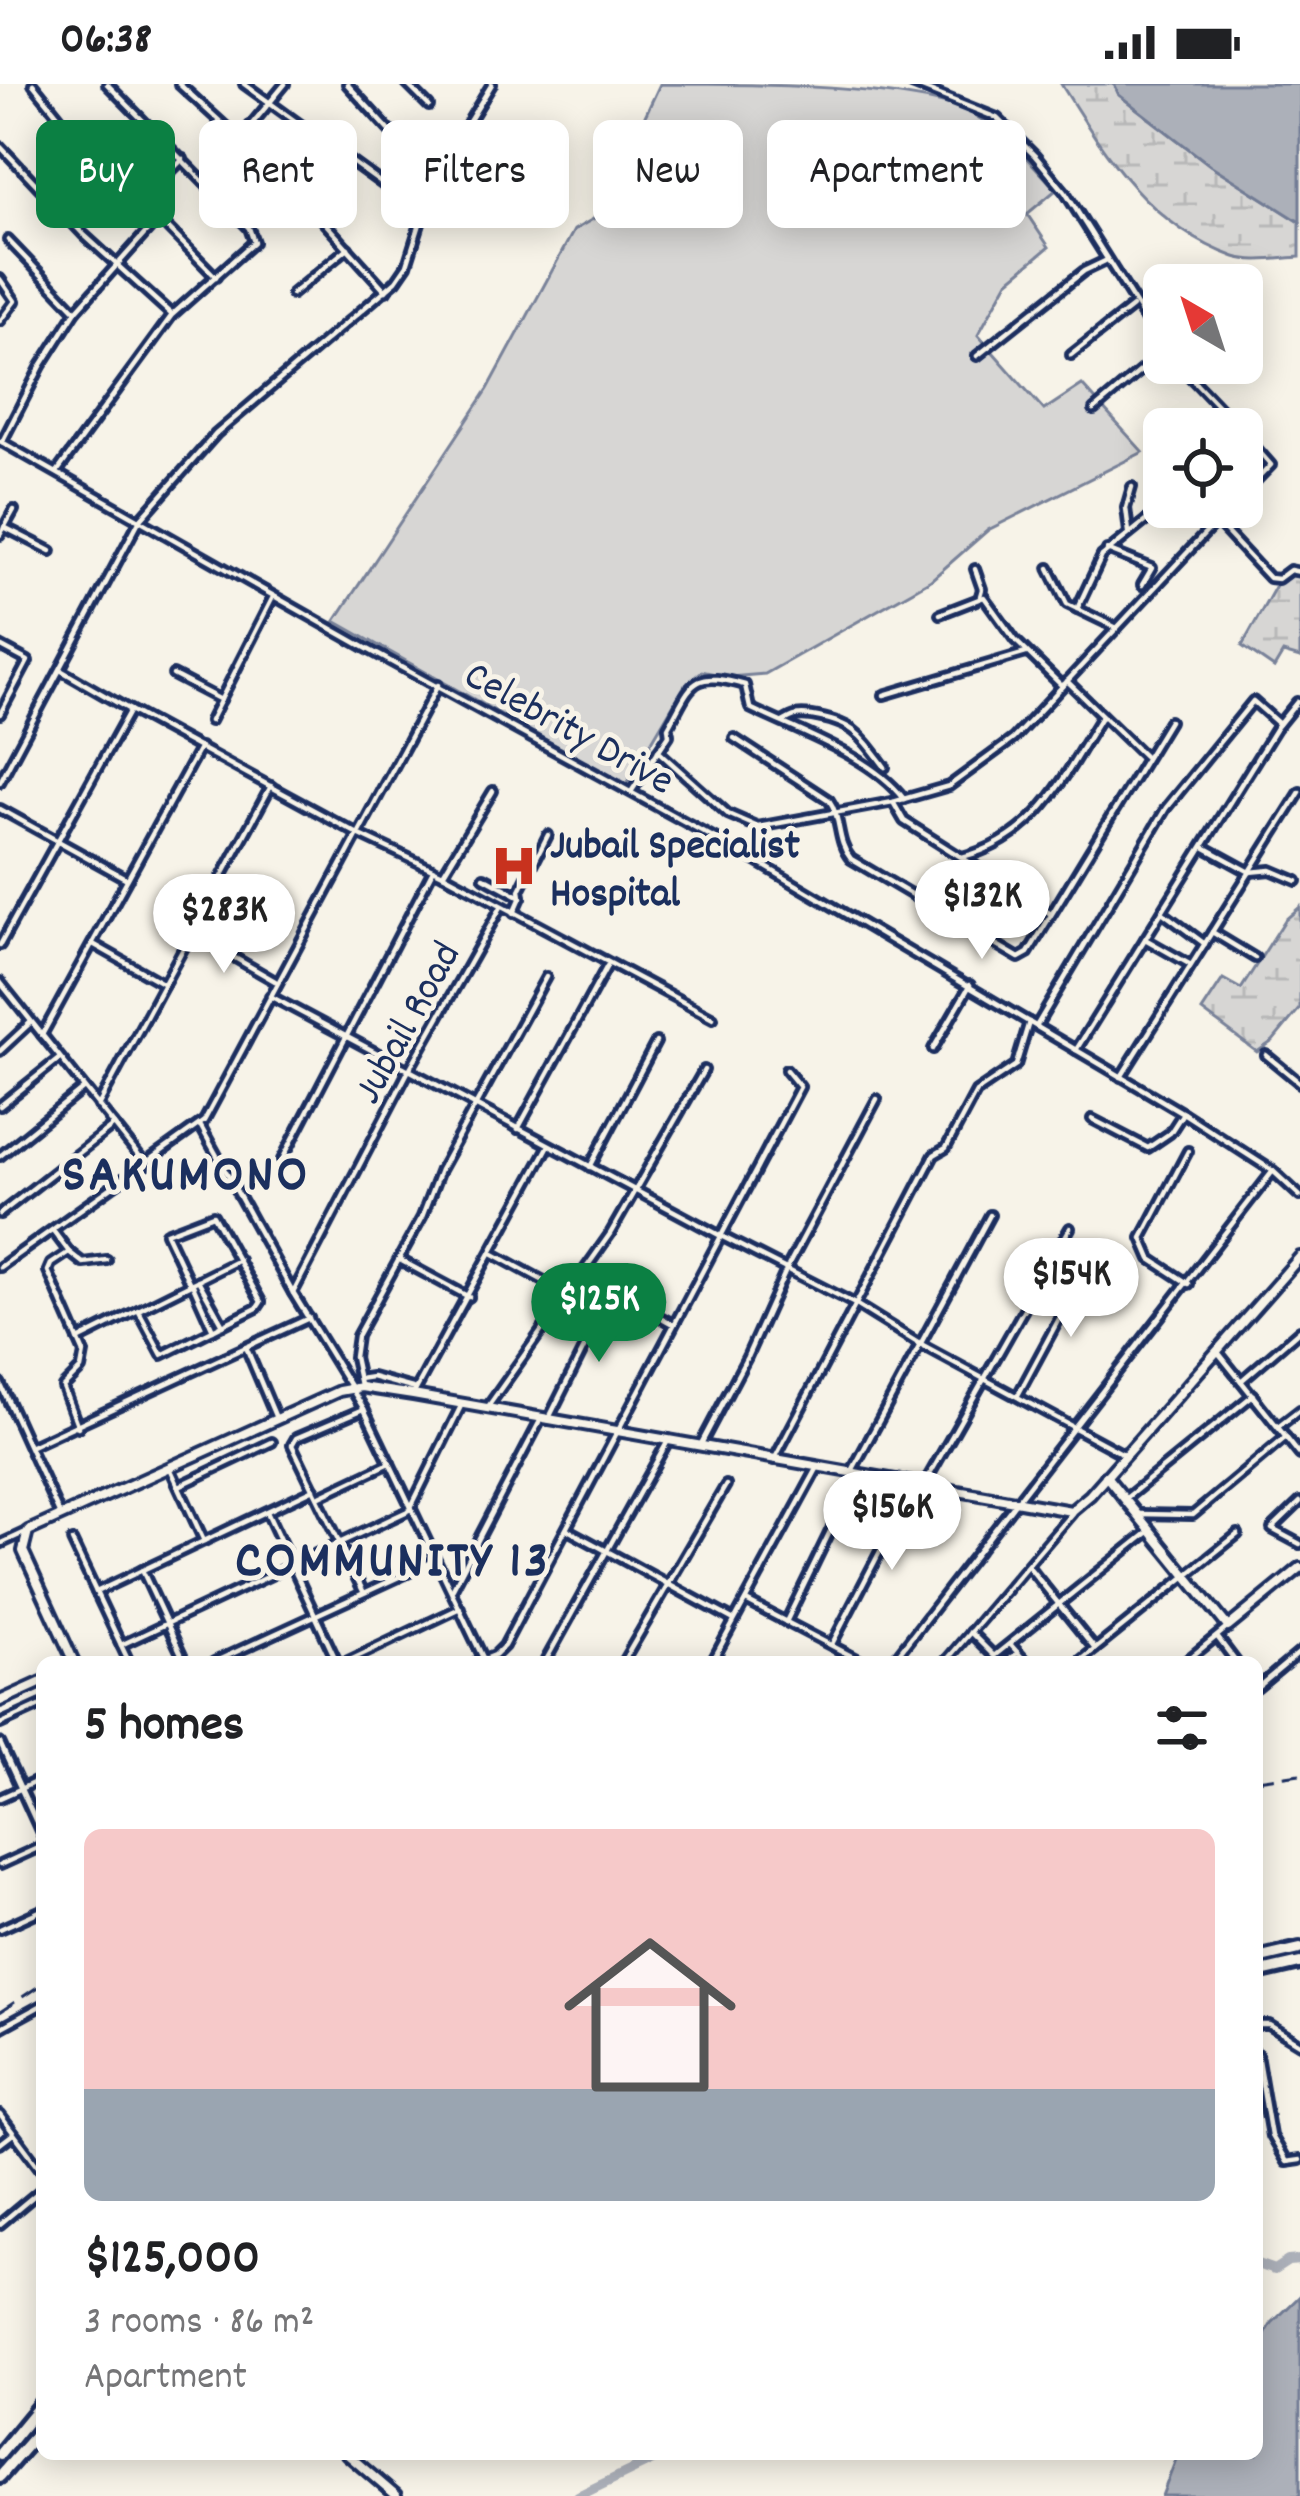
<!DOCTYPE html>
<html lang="en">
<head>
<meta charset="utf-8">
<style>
	:root { --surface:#fff; --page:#f2f2f2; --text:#202124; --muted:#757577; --accent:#0b8043 }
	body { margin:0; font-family:Dekko,sans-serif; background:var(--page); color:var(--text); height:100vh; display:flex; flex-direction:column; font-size:45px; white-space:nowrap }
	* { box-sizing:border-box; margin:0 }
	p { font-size:39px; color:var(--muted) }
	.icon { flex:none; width:66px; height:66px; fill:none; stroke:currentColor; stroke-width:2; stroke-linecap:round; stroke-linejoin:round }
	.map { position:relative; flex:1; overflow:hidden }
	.panel { position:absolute; left:36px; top:1572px; width:1227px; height:804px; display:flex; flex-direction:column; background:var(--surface); border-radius:18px; box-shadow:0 6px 30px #0003 }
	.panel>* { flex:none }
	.banner { position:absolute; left:36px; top:36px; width:1230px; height:108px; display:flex; gap:24px }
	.needle { width:78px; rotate:321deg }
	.controls { position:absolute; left:1143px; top:180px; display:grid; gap:24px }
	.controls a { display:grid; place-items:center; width:120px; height:120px; border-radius:18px; background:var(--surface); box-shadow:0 6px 30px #0003; font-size:60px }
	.price { position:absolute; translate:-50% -102px; padding:0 27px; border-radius:42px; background:#fff; color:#222; font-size:39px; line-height:78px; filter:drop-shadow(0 3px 6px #0008) }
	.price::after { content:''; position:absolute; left:50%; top:72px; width:36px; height:27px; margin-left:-18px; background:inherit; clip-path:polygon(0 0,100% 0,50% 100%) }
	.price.on { background:var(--accent); color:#fff }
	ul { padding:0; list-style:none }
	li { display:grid; align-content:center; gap:24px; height:636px; padding:0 48px }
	li span { display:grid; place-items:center; height:372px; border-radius:18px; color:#555 }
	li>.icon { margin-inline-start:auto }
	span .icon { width:216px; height:216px; fill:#fffc; stroke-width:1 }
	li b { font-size:51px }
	h2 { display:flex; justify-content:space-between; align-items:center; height:144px; padding:0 48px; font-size:51px }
	.tag { padding:0 42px; border-radius:18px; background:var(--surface); box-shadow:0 6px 30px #0003; font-size:42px; line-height:108px }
	.tag.on { background:var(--accent); color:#fff }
	.status { display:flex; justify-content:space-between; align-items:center; height:84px; padding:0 60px; background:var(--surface); direction:ltr }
	.status svg { height:33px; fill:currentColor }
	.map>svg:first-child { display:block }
	.green { fill:#d7d6d4; stroke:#798299; stroke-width:3 }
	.wetland { fill:url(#wetland-marsh); stroke:#798299; stroke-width:3 }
	.water { fill:#acb0b9; stroke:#727c95; stroke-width:3 }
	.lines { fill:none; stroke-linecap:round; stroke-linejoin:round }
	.river { stroke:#acb0b9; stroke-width:10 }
	.street-casing { stroke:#1b2f5e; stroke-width:14 }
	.secondary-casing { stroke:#1b2f5e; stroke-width:16 }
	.primary-casing { stroke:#1b2f5e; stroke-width:20 }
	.street { stroke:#f7f3e8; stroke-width:4.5 }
	.secondary { stroke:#f7f3e8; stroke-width:8 }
	.primary { stroke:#f7f3e8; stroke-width:10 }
	.rail { stroke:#1b2f5e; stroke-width:3; stroke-dasharray:18 9; stroke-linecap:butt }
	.labels { text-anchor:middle; stroke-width:10; stroke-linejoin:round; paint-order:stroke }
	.street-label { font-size:42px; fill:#1b2f5e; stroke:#f7f3e8 }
	.poi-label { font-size:42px; font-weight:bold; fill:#1b2f5e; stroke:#f7f3e8; text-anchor:start }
	.district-label { font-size:54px; font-weight:bold; letter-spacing:3px; fill:#1b2f5e; stroke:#f7f3e8 }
</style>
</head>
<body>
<div class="status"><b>06:38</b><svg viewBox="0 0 49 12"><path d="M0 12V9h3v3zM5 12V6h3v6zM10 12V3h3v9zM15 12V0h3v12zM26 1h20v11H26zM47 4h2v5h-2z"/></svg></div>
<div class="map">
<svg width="1300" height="2412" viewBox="0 0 1300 2412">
	<defs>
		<pattern id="wetland-marsh" width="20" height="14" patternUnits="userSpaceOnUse" patternTransform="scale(3)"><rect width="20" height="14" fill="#d7d6d4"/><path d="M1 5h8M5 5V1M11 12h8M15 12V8" fill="none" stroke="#b8b8b8"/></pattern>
	</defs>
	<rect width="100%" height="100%" fill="#f7f3e8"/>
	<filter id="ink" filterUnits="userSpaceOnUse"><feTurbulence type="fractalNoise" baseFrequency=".00833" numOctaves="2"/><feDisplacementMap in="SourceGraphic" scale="24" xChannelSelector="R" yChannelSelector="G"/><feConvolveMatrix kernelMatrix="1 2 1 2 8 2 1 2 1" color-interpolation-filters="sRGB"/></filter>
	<g filter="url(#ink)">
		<path class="green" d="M660,0C742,0 899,0 968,27C1003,48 1030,76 1056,106L1027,130L1049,163L1008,197L978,251L1044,326L1082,301L1143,368L988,446L931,496L765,590L729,593L702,587L685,601L626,701L335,537L488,305L574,146L607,127L630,64Z"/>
		<g class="wetland">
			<path d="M1061,0H1114L1119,11L1210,81L1300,138V173C1281,174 1253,179 1235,173C1150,143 1106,72 1061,0Z"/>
			<polygon points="1300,491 1300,574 1283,569 1274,584 1242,562 1280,494"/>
			<polygon points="1300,823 1300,924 1273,957 1257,968 1202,927 1223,895 1241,905 1285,836"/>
		</g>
		<g class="water">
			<polygon points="1114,0 1300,0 1300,138 1210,81 1119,11"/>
			<polygon points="1300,2212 1300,2412 1162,2412 1178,2370 1257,2370 1257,2264 1272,2239"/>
		</g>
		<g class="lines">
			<g class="river">
				<polyline points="1257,2180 1274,2186 1288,2177 1300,2176"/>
				<polyline points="578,2412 665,2370"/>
			</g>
			<g class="street-casing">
				<g id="street">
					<polyline points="33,0 62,36 216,193"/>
					<polyline points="179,0 296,107 386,207"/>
					<polyline points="244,0 421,128"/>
					<polyline points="347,0 432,93"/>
					<polyline points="407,0 429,22"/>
					<polyline points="912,0 997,34 1035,72 1065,108 1164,265"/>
					<polyline points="0,62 83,150 171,230"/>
					<polyline points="204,98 285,0"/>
					<polyline points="141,117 183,75"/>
					<polyline points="8,156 76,227"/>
					<polyline points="0,195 15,217 0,237"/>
					<polyline points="292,210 348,164"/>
					<polyline points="1071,271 1132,223"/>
					<polyline points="977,272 1084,187 1105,177"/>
					<polyline points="1177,279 1240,345"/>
					<polyline points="1094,326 1164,267"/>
					<polyline points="1242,348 1271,381 1242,411"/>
					<polyline points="0,357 364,563 744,770 1183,1029 1170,1049 1148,1064 1092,1035"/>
					<polyline points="2,358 41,282 76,227 159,134"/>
					<polyline points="1242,386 1244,387"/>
					<polyline points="57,388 172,231 254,158 249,144 107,0"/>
					<polyline points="1187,423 1204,430"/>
					<polyline points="1216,437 1269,494 1278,495 1290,486 1300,488"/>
					<polyline points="4,443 51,467"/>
					<polyline points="1129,448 1126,424 1132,403"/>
					<polyline points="0,451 14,426"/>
					<polyline points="1107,466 1152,484 1142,501"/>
					<polyline points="1049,484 1067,520 1117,544"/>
					<polyline points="975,485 982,505 980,512"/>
					<polyline points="1077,525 1102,472 1164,422"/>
					<polyline points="940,530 984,513 1015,556 1062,602"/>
					<polyline points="0,562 28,577 0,630"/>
					<polyline points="62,587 130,626"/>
					<polyline points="173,591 221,616"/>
					<polyline points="1067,597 1144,672"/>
					<polyline points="884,611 1026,569"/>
					<polyline points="210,637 273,513"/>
					<path d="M783,638C794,631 799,630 812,632C854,639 860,650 885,683"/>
					<path d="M734,654L829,716C842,734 836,757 851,775L1019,874L1028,869L1169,637"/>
					<polyline points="658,667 728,730 758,743 893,718 949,702 1013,655 1230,423"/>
					<polyline points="0,698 139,437 216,350 396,197 407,181 434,95 492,0"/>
					<path d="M631,708L669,651L668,643C692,601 690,585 745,601L750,624C797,647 872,672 904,715"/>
					<polyline points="893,718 904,737 1051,830"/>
					<polyline points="0,725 127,795"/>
					<polyline points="1204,763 1250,788 1271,786 1297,797"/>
					<path d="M962,773C1038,754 1063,694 1101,633"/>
					<polyline points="443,790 493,707"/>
					<polyline points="484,793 521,813"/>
					<polyline points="1162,828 1205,860"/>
					<polyline points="514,829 521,813 520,806 548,751"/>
					<polyline points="1212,848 1255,874"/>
					<polyline points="192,849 275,897"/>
					<polyline points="1145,855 1191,881"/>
					<polyline points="93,860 164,900"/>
					<polyline points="0,861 130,626 358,750 443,790 713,934"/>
					<polyline points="0,898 146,1081"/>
					<polyline points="270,912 721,1152 855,1220 921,1261 1125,1371"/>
					<polyline points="1037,941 1166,724 1253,617 1279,640"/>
					<polyline points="42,951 200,663"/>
					<polyline points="933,965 970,901"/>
					<polyline points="1076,966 1276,644 1297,618"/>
					<polyline points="0,967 31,938"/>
					<polyline points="1266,971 1300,999"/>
					<polyline points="1121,993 1300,708"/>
					<polyline points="0,1022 60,974"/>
					<polyline points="98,1022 271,702"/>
					<polyline points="1183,1029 1273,1087 1300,1112"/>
					<polyline points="200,1041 293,1209 364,1325 485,1578"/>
					<polyline points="518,1045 607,882"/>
					<polyline points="1188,1067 1142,1154 1151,1175 1189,1200"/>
					<polyline points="0,1072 84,1004"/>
					<polyline points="282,1076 432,788"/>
					<polyline points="590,1083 656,958"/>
					<polyline points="0,1130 114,1041"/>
					<polyline points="54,1148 69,1168 51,1180 48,1187 84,1269 81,1285 63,1303 78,1343"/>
					<polyline points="69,1168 83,1179 107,1176"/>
					<polyline points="492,1169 566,1209"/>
					<polyline points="400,1176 469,1213"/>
					<polyline points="0,1183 204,1037 438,601"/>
					<polyline points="582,1190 671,1239"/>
					<polyline points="198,1196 223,1241"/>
					<polyline points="192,1199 213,1246"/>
					<polyline points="293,1209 410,984 501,823"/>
					<polyline points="138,1226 162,1271 257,1224 261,1218 213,1131 166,1149 190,1200"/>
					<polyline points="78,1256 239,1176"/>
					<polyline points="246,1263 276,1334"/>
					<polyline points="1217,1267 1300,1371"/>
					<polyline points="359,1295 372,1293 416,1305"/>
					<polyline points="1241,1297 1300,1246"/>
					<polyline points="0,1299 60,1431"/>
					<polyline points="360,1301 354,1273 357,1252 422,1133 440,1086 546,893"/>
					<polyline points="413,1311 548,1063"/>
					<polyline points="1018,1311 1088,1181"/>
					<polyline points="487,1324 610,1150 704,986"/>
					<polyline points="548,1336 612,1208"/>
					<polyline points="1278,1343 1300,1326"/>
					<polyline points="701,1360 747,1273 787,1184 877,1015"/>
					<polyline points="31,1362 309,1234"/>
					<polyline points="774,1376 934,1071 946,1064 976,1008 1016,981 1029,938"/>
					<polyline points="171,1386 204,1457"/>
					<polyline points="852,1387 990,1131"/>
					<polyline points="924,1401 1070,1144"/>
					<polyline points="179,1402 272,1358"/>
					<polyline points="320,1412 390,1379"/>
					<polyline points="1125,1415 1253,1311"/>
					<polyline points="1300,1418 1272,1445 1300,1460"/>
					<polyline points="411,1423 461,1322"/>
					<polyline points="267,1428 337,1578"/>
					<polyline points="1140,1430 1193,1431 1286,1353"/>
					<polyline points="568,1446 734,1536"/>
					<polyline points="72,1457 129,1578"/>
					<polyline points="0,1460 28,1447"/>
					<polyline points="1028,1482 1095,1565"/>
					<polyline points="142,1486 185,1578"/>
					<polyline points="452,1506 541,1335"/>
					<polyline points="363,1507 292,1361 296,1354 364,1325"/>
					<polyline points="96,1508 314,1405"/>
					<polyline points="746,1517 863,1578"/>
					<polyline points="786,1538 857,1392"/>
					<polyline points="970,1548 994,1572 1151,1446"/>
					<polyline points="1218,1554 1236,1578"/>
					<polyline points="832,1560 915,1400"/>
					<polyline points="1010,1560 1026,1578"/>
					<polyline points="121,1561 412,1425"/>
					<polyline points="214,1578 436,1476"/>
					<polyline points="346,1578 460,1524"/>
					<polyline points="477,1578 495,1571 504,1562 800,1003 786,986"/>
					<polyline points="545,1578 669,1355"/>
					<polyline points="623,1578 726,1401"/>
					<polyline points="712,1578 818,1383"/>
					<polyline points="892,1578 1273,1087"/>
					<polyline points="945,1578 1072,1429"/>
					<polyline points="1006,1578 1018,1569"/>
					<polyline points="1079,1578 1238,1450"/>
					<polyline points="1185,1578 1228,1543"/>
					<polyline points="1257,1604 1300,1568"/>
					<polyline points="0,1640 42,1621"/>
					<polyline points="0,1659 42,1751"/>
					<polyline points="0,1714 42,1695"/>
					<polyline points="0,1781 42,1762"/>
					<polyline points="0,1845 42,1826"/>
					<polyline points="1257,1941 1269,1941 1300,1960"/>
					<polyline points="0,1944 42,1921"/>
					<polyline points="1257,1970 1271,2052 1286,2078 1300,2076"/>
					<polyline points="0,2031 42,2087"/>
					<polyline points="0,2060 13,2050"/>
					<polyline points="0,2140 42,2105"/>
				</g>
			</g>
			<g class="secondary-casing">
				<g id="secondary">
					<polyline points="1106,1392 1228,1543 1300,1484"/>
					<polyline points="74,1578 23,1467 28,1447 339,1307 361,1303 413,1311 1071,1427 1090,1411 1300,1173"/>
					<polyline points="0,1617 42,1598"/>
					<polyline points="347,2370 396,2412"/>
				</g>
			</g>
			<g class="primary-casing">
				<g id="primary">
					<polyline points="1257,1875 1300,1865"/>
					<polyline points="1257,1889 1300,1879"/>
					<polyline points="0,2370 42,2319"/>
					<polyline points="0,2392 42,2344"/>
				</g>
			</g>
			<use href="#street" class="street"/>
			<use href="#secondary" class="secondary"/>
			<use href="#primary" class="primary"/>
			<g class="rail">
				<polyline points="1257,1696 1300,1690"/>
				<polyline points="0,1928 42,1900"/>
			</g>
		</g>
	</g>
	<defs>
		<g id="hospital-bare" transform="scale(3.6)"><path d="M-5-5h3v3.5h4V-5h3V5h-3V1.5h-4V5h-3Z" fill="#c8321e" stroke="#f7f3e8" stroke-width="2.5" paint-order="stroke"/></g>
	</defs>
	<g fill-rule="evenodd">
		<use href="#hospital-bare" x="514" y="782"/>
	</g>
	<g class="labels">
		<g class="street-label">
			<text transform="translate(571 641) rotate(29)" y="15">Celebrity Drive</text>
			<text transform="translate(404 937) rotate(-61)" y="15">Jubail Road</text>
		</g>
		<g class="poi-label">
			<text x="550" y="773">Jubail Specialist<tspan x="550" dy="48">Hospital</tspan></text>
		</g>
		<g class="district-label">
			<text x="186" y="1105">SAKUMONO</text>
			<text x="393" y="1491">COMMUNITY 13</text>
		</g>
	</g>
</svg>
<div class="controls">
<a><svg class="needle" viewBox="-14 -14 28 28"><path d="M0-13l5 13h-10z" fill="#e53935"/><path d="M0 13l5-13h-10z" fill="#757577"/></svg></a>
<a><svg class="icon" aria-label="locate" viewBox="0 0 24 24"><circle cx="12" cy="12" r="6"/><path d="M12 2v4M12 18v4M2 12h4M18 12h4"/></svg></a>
</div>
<b class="price" style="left:982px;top:878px">$132K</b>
<b class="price" style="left:224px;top:892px">$283K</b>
<b class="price" style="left:1071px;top:1256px">$154K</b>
<b class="price on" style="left:599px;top:1281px">$125K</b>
<b class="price" style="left:892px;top:1489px">$156K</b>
<div class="banner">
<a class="tag on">Buy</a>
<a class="tag">Rent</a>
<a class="tag">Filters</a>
<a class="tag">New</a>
<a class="tag">Apartment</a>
</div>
<section class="panel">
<h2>5 homes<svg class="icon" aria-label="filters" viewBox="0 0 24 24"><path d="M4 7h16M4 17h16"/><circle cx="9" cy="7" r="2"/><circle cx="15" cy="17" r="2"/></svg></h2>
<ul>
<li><span style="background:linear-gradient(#f6c9c9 70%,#9aa5b1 0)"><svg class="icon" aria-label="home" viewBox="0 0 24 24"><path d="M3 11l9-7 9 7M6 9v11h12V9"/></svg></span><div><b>$125,000</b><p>3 rooms · 86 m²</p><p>Apartment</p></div></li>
</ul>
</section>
</div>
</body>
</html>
